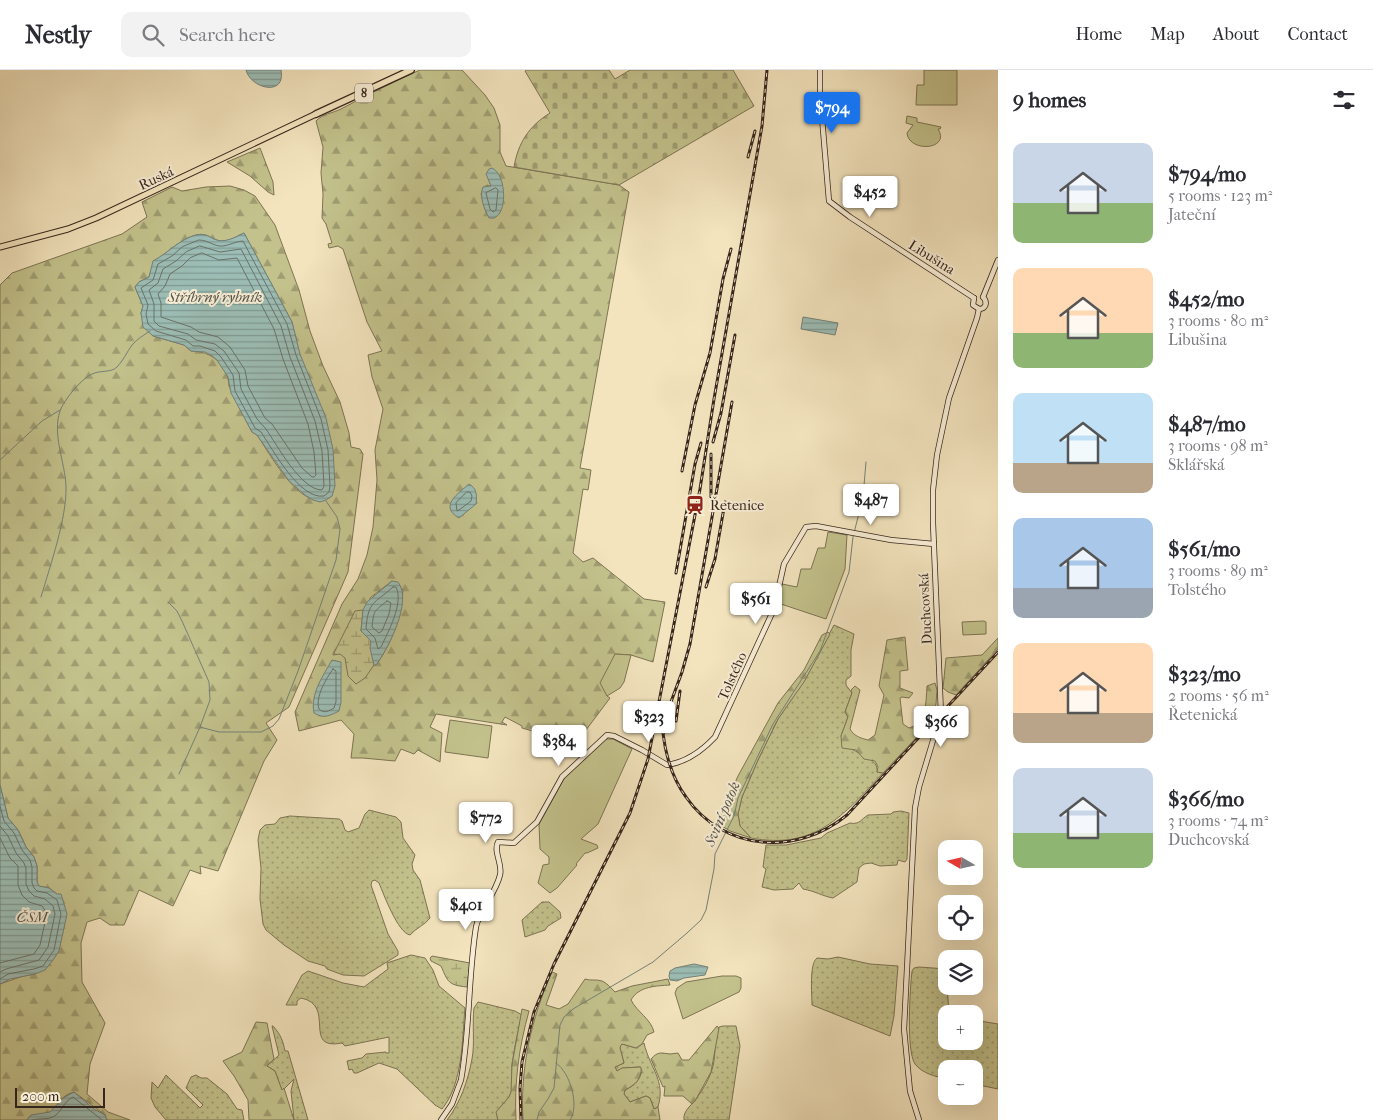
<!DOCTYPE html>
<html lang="en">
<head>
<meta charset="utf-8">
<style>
	:root { --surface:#fff; --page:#f2f2f3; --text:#2b2b33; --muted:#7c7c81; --line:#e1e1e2; --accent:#1a73e8 }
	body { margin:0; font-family:"IM FELL French Canon",serif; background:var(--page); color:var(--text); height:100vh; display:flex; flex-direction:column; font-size:19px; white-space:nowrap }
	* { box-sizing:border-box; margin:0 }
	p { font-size:16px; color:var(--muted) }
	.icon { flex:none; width:28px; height:28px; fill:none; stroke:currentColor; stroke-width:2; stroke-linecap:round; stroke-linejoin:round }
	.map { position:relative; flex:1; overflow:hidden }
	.drawer { display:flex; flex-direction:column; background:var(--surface); width:375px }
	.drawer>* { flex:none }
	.needle { width:32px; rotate:279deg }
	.controls { position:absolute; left:938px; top:770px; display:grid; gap:10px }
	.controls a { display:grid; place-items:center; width:45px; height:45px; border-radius:10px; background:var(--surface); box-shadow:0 5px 20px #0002; font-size:25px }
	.scale { position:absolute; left:15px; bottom:12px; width:90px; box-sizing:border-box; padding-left:5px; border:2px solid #37261c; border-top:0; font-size:14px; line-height:18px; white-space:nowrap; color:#37261c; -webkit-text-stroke:4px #f7edd5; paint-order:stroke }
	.price { position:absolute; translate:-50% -42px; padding:0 11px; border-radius:5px; background:#fff; color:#222; font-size:16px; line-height:32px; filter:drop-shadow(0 1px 2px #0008) }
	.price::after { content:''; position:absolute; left:50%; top:30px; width:15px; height:11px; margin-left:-8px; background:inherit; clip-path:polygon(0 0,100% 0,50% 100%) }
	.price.current { background:var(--accent); color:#fff }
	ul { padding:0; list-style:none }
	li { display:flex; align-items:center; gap:15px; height:125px; padding:0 15px }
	li span { display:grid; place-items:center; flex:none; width:140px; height:100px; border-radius:10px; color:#555 }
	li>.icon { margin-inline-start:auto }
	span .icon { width:60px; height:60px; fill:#fffc; stroke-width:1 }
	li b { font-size:21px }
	h2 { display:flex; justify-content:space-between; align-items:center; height:60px; padding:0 15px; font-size:21px }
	header { display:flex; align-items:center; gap:30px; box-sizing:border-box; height:70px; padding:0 25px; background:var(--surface); border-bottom:1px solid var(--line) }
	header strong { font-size:24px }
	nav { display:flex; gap:28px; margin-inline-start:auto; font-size:18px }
	.search { width:350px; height:45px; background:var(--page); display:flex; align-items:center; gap:12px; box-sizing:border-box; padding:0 18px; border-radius:10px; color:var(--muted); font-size:19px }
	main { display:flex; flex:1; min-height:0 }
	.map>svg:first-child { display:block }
	.grass { fill:url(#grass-dots); stroke:#7d7454 }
	.forest { fill:url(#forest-firs); stroke:#7d7454; fill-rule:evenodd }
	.wetland { fill:url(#wetland-marsh); stroke:#7d7454 }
	.cemetery { fill:url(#cemetery-stones); stroke:#7d7454 }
	.garden { fill:#c3c28c; stroke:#7d7454 }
	.water { fill:url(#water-rules); stroke:#748178 }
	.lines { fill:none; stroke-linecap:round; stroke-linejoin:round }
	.shore { stroke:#6a7269; stroke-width:1 }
	.stream { stroke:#748178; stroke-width:1 }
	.secondary-casing { stroke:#37261c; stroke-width:6 }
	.primary-casing { stroke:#37261c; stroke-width:7 }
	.highway-casing { stroke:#37261c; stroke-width:8 }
	.secondary { stroke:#f7edd5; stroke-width:4.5 }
	.primary { stroke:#f3e4be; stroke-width:5 }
	.highway { stroke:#f3e4be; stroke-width:5.5 }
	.rail-casing { stroke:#37261c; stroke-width:3 }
	.rail { stroke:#f7edd5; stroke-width:1; stroke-dasharray:4; stroke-linecap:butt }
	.labels { text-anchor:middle; stroke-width:4; stroke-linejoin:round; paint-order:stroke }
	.shield { fill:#f7edd5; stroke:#716254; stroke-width:1 }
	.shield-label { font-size:12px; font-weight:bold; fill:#37261c }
	.street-label { font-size:14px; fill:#37261c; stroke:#f7edd5 }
	.poi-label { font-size:14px; fill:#37261c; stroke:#f7edd5; text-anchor:start }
	.water-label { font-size:15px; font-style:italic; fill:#55544a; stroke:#f7edd5 }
</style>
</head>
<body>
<header>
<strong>Nestly</strong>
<div class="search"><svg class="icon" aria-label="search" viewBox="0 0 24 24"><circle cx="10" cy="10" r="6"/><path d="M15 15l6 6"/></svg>Search here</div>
<nav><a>Home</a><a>Map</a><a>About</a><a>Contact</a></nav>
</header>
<main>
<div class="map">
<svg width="998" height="1050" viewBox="0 0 998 1050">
	<defs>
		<pattern id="grass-dots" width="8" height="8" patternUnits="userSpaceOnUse" patternTransform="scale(1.25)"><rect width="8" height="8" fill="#c3c28c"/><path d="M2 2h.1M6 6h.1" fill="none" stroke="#9f9d72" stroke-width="1.8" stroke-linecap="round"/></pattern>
		<pattern id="forest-firs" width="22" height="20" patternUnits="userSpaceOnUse" patternTransform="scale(1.25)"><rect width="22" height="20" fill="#c3c28c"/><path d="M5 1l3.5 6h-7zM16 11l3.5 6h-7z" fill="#9f9d72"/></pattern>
		<pattern id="wetland-marsh" width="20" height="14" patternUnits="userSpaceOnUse" patternTransform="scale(1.25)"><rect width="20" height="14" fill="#c3c28c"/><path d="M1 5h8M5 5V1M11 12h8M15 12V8" fill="none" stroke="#9f9d72"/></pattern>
		<pattern id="cemetery-stones" width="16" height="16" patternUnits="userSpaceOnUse" patternTransform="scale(1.25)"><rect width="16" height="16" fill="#c3c28c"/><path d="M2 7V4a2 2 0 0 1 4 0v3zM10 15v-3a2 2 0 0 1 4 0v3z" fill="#9f9d72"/></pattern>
		<pattern id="water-rules" width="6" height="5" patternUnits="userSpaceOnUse" patternTransform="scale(1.25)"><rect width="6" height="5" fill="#9cbeb6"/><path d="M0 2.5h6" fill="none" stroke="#809a93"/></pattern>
	</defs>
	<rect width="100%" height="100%" fill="#f3e4be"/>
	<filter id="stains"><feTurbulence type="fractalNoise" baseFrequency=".004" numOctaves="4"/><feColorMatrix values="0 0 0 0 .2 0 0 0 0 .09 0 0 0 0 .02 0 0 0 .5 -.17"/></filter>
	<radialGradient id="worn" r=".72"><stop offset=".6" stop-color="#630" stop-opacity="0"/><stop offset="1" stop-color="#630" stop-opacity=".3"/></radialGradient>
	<g class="grass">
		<path d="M834,555L854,564L851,580V606L846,610V615L852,623L845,642L848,647L841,666C844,670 847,676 852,679C860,685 879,689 877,702L883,703C843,746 815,780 751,768L740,756L738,744L742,727L758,690L778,649L806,607Z"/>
		<path d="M369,740L396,747L401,752L403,768L415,785L412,794L413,800L420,810L430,848C425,855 416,858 410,865C398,863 384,825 379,813L375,810L372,811L371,815L388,864L398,881V885L364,906L343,905L327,899L325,896L308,891L284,875L266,860L263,854L260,829L261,798L258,770L260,760L265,755L275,754L280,748L290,746L339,749L342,751L345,760L348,762L359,758L365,744Z"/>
		<path d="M901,741L909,743L907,789L905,792L898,790L897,795L880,796L871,793L864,794L859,798L857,812L833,828C822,826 815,821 803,819L799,813L793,819L774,820L762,817L766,799L763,797L766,775H786L821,768L827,763L850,753C860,755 861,749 868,745L891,744L893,742Z"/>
		<polygon points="542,832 549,832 560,842 561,848 548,856 545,860 525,867 522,850"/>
		<path d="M411,885L425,888L433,900L439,916L465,938C462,971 463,1013 442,1039L435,1035L397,999L379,993L357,1003H354L352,999L349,1000L347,991L362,988L366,984L386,982V983H389V967L345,976L342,973C301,981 337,935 301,928L297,931V935H286L302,905L308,901L343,913L364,917L388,899L387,893Z"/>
		<path d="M838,887L870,894L898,896L894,946L890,966L812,935C812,924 809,894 817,888L828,889Z"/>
		<path d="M919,897L946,899L949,944H946V971C957,971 963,971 974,971V950L998,954V1019L974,1014V999H946V1009C935,1006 923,1004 915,994C906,980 910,919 912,901L914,898Z"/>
		<path d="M478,932L515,941L522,945C518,961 514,978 512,995C511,1004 514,1014 511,1023C507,1034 494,1038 498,1050H447C461,1032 468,1010 472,989C475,973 472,955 474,938Z"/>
		<path d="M272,956H273C281,965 283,971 285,981H288L308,1050H294L291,1021L294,1009L282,1021L275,1001L267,996L279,985Z"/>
		<path d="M723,956H736L740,976L729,1050H684C683,1041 690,1037 695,1030C703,1020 710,1008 713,996C716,984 714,966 719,957Z"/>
		<path d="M644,973C650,999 666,1010 658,1037L654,1039L650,1028L646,1026L630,1032L624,1024L625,1020C634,1016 639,1011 642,1001L640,997L623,998L617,1001L615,997L624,993L620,978V975L622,974L636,978Z"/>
		<polygon points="166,1005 200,1038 203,1035 186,1018 191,1007 196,1005 201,1008 207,1008 227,1024 237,1039 242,1040 244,1050 166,1050 155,1037 151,1028 152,1012 158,1018"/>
	</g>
	<g class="forest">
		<path d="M420,0H462L485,25L494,38L500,55V82L506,96L619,115L629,122L580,398L591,400L588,420L583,419L573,483L583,492L593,488L644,529L665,532L653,592L631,585L615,584L607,626L610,628L583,664L573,667L567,671L522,658V656L505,647L502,652L507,655L436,644L430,657L442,663L440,692L418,680L414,684L401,679L395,691L363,688H351L354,664L341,650L299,661L295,642L342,534L358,509L367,485L373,457L377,410L375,380L383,339L372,307L368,285L382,281L367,252L343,179L338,176L329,178L328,174L332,173L326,154L322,148L323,124L321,103L323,77L316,51C322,44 333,43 341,39C367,25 393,12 420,0ZM489,109L503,128L486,142L481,124L485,116H491ZM392,511L403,520C401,547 392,573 376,595L372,593L371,574L365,567L370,528Z"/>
		<polygon points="260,78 273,112 274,125 268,122 250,106 227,92"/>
		<path d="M230,116L244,120L255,126L275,155L299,220L310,261L323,296L340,332L349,363L351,377L360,379L363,384L348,502L289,637L266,653L277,670L264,691L218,801L200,796L201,804L190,800L173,836L139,820L124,855H110L100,848L87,852L81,873L82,912L105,953L90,994L87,1024L108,1042L130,1050H107L105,1045L74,1022C58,1026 59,1038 49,1043C41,1047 32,1041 27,1050H0V914L23,906L35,904L60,872L63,854L57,824L49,818L38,816L37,812V796L34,787L26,777L18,760L8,748L0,715V215L12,203L122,164L147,147L142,132L172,117L182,121L206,117ZM244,163L292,252L332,426C303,447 271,385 257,365L252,362L229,316C228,295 212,281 191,281L184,275L153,266L141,243L143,236L135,217L139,212L149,207L154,191C168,183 180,169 196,165C209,162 212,171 222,171C230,171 237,166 244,163Z"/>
		<polygon points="828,562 830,564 804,612 778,649 758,690 742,727 738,744 740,756 751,768 730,761 717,753 738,706 778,633 804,600 822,565"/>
		<path d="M905,567L908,600L900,601V618L913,623L909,628L902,627L900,628L903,654L909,658C927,653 926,631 927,616L935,613L937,620L936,634L931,652L883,703L877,702L878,697L875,691L864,689L856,680L842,678L841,666L848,647L845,642L852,623L851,620L855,616L860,620L850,659C854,666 860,668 868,670L875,665L884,625L879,616L887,570Z"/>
		<polygon points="998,568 998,579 956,625 948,622 943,618 946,588 982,585"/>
		<path d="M552,902L557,904L546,935L559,939L568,934L585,909C591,911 596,909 602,911C607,913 611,918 615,922L632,916L668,909L670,915C656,916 639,916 631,930C637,942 651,949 654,962L647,965L642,974L636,978L622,974L621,975L620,978L624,993L615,997L617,1001L622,998L641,997C642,1009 635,1015 625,1020L624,1024L630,1032L646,1026L650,1028L654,1039L658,1037L660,1050H523C520,998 531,949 552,902Z"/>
		<path d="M522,939L529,941C519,977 514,1013 516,1050H498L496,1042L509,1027L511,1022L512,995Z"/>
		<polygon points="256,952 267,953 274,989 267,996 275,1001 282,1020 284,1018 294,1050 249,1050 248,1030 234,1006 223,991 242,982"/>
		<path d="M717,956L719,958L711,1002L695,1031L692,1034L683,1026H664L665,1016L663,1017L651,989C658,981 661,983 670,984C673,984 675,983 678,983L682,990H689Z"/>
	</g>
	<g class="wetland">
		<polygon points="363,540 361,561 371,571 374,595 365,608 356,614 348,606 345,588 340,584 333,585 355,541"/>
		<path d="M432,886L470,893L467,917C448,915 448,912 441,896L431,891L430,888Z"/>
	</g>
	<path class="cemetery" d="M527,0H609L615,9L630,0H733L754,36L619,115L514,97C518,73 529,56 550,43L525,1Z"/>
	<g class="garden">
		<polygon points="924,0 957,0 957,35 916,35 917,15 924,15"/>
		<path d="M907,46L917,48V52L941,57L940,59H938C951,80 909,83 907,63L913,55L906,53Z"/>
		<polygon points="828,462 847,465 845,499 826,549 778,533 782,514 797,517 801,499 811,499 818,478 825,478"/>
		<polygon points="984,551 986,552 986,564 963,565 962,552"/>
		<polygon points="615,584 631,585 624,612 620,618 607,626 600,613"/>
		<polygon points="450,650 492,656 488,688 445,682"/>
		<polygon points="606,669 613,669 632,679 598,754 581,769 597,775 598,778 587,783 585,783 576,794 577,795 557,818 550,823 538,813 543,795 549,794 549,787 540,779 539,754 565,707"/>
		<polygon points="722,906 736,906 741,908 741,918 739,922 683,949 675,923 677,918 686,912"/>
	</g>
	<g class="water">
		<path d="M246,0H281C286,27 251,19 246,0Z"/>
		<path d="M492,98C506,104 507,139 497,146C494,149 492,148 489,148C484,138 479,127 483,117L491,116L486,104L489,99Z"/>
		<path d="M244,163L292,252L300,284L326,348L333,379L335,416L332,426L326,430L320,432L313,430L305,425L289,411L257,365L252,362L231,323L228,307L217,290L211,285L205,282L191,281L184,275L153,266L143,257L141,243L143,236L135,217L139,212L149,207L153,191C168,183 180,169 196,165C204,163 208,166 214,169C224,174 236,167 244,163Z"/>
		<polygon points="803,247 838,253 835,265 801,259"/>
		<path d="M469,414C477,418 477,426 476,434L459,448C438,436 459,423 469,414Z"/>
		<path d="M392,511L398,512C413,531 388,579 376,595H374L370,578L371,571L361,561L363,540L367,532Z"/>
		<path d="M332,590L341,592V632L339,641C329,646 324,649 314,643C310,624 323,606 332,590Z"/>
		<polygon points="0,715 8,748 18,760 26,777 34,787 37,796 37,812 39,816 49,818 57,824 61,824 67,844 59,881 53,890 45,900 35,904 10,909 0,914"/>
		<polygon points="694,894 708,897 705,905 684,908 677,911 670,910 669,906 670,901 675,898"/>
		<polygon points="74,1022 94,1039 105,1045 107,1050 27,1050 31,1045 50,1042 63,1028"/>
	</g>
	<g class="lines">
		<g class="shore">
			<polygon points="496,118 498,120 496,140 493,142 490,139 486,123"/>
			<path d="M199,170C209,170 214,177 223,176C230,175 237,171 243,171L287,254L296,285L321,349L328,380L330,416L329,422L324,426C300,430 273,380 261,362L255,358L235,321L233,305L221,287L215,281L200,276H193L186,270L156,261L148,254L146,244L148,235L141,218L153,210L158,194L172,186L182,177Z"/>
			<path d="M200,176L220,182L241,179L281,256L290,287L315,351L322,381L324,416L322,420C301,420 277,375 266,359L257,349L241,319L239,303L224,281L215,274L196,270L188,264L159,256L154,251V234L149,220L158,213L163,199L176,191L186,182Z"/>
			<polygon points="202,183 219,190 237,188 274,259 283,289 308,354 314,382 316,405 314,407 312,407 302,398 272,354 265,348 248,316 245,300 230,277 218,267 199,262 191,257 161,247 161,233 158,224 165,216 170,204 182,196 190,188"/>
			<polygon points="467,422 470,422 472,426 471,431 459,440 457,441 456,433"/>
			<path d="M393,517H396C404,533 388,562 381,577L378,579L375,568L366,559C368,531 374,534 393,517Z"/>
			<path d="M387,531L391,533L389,544L382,561L379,563L372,557C374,539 374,542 387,531Z"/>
			<path d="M333,599L336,601V632L334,638C329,641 324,644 319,639C315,627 326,609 333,599Z"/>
			<polyline points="0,736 4,751 14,763 22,780 30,790 32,797 32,813 34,818 37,821 47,823 57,830 61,844 54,880 43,896 34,899 8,904 0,909"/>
			<polyline points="0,756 8,766 16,783 24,793 26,798 26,814 29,821 34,826 45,829 53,836 55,844 48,877 39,890 6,899 0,902"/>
			<polyline points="0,768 10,788 18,796 18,815 22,825 29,832 42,836 47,843 40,875 34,884 0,893"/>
			<path d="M32,1050C39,1048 47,1050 53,1047C62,1042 63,1032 73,1027L102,1050"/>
		</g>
		<g class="stream">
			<polyline points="0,390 42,351 60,340"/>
			<path d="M41,527C50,496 67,448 66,416C65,392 52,365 60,341C64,330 81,309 92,304C100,300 111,303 117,297C123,291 127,282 132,275C137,269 144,265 150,261"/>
			<polyline points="168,532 177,541 182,551 209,612 210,630 200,657 219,662 261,662 273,656 279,649 298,601 336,490 340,459 337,447 326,431"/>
			<polyline points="179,704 200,657"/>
			<path d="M556,993C570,1002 580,1036 570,1050"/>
			<polyline points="537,1050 539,1042 548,1029 554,1018 560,955 564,947 573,939 653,892 687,863 701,850 706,840 714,799 715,784 734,746 738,728 773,654 820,581 849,502 853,467 863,427 866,392"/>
		</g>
		<g class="secondary-casing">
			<g id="secondary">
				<polyline points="820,0 820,24 829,131 850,147 974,228"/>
				<polyline points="983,227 998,190"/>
				<polyline points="974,228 973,235 979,239"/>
				<path d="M979,239C986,239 988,232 983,227"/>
				<path d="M441,1050L452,1034L461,1010C470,960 468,908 476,857C478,843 496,823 500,805C503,794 493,782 498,772L514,773L537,752L562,707L607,665L614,666L642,680L667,695C687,692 702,681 715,667L774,539L784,494L806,457L816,456L891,470L934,474"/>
				<polyline points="919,1050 910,1021 904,959 915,738 919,717 941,644 933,453 933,420 937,385 949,328 977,248 979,239"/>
			</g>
		</g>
		<g class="primary-casing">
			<polyline id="primary" points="0,177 68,159 96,148 316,44"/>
		</g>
		<g class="highway-casing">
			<polyline id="highway" points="316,44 411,0"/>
		</g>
		<use href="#secondary" class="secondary"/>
		<use href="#primary" class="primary"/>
		<use href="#highway" class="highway"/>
		<g class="rail-casing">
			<g id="rail">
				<polyline points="748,87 755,61"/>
				<polyline points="713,372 721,343 735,265"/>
				<polyline points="682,401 695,335 710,283 723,209 731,179"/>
				<polyline points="711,427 711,384"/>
				<polyline points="676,503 695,394 701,373"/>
				<polyline points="706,517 715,489 725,432"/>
				<polyline points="668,640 682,602 690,574 732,332"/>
				<path d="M662,644C662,672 669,704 686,727C724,782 797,786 847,745L998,582"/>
				<polyline points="676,651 680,621"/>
				<polyline points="521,1050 520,1018 522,992 534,942 554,894 630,743 648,689 700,419 714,329 762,56 767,0"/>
			</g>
		</g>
		<use href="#rail" class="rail"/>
	</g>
	<defs>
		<g id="station-bare" transform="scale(1.5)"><path d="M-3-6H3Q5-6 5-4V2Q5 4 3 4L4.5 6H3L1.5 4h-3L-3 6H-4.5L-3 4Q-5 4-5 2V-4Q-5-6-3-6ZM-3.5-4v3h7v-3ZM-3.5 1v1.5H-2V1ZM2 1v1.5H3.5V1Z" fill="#8f2418" stroke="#f7edd5" stroke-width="2.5" paint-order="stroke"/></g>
	</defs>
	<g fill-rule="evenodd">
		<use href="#station-bare" x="695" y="435"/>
	</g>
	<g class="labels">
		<rect class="shield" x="355" y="13.5" width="18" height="19" rx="4"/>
		<g class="shield-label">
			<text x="364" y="27">8</text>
		</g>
		<g class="street-label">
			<text transform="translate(156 108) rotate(-25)" y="5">Ruská</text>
			<text transform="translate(932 187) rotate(32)" y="5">Libušina</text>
			<text transform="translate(925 539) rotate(-93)" y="5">Duchcovská</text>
			<text transform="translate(732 606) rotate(-66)" y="5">Tolstého</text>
		</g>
		<g class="poi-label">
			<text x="710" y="440">Řetenice</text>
		</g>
		<g class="water-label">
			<text x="215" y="232">Stříbrný rybník</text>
			<text transform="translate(722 744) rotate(-67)" y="5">Sviní potok</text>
			<text x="32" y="852">ČSM</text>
		</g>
	</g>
	<rect width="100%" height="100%" filter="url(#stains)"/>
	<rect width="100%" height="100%" fill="url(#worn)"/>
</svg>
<div class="controls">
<a><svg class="needle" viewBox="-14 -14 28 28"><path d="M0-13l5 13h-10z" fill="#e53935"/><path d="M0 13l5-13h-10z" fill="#7c7c81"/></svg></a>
<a><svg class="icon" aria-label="locate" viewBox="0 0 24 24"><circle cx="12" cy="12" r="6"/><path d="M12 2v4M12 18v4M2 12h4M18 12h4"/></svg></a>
<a><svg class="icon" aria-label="layers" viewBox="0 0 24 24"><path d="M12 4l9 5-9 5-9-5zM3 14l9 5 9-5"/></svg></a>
<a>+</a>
<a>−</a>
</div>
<div class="scale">200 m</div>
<b class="price current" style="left:832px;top:64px">$794</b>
<b class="price" style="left:870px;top:148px">$452</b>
<b class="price" style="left:871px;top:456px">$487</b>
<b class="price" style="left:756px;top:555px">$561</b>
<b class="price" style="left:649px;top:673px">$323</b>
<b class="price" style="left:941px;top:678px">$366</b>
<b class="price" style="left:559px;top:697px">$384</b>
<b class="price" style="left:486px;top:774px">$772</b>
<b class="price" style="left:466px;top:861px">$401</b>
</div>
<section class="drawer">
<h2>9 homes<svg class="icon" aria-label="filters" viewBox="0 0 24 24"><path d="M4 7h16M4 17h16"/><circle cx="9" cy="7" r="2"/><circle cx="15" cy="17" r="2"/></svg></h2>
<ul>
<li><span style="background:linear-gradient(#c9d6e8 60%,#8fb573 0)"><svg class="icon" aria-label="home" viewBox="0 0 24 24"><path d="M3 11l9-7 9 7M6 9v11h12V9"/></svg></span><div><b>$794/mo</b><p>5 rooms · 123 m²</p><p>Jateční</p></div></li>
<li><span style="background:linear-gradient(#ffd9b3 65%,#8fb573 0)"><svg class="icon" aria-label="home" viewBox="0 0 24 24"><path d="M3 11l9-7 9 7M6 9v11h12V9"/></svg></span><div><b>$452/mo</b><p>3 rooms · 80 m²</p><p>Libušina</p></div></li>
<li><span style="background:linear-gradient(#bfe0f5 70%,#b9a48a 0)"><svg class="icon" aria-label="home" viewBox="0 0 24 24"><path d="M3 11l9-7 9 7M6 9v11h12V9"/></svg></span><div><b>$487/mo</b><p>3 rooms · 98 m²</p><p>Sklářská</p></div></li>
<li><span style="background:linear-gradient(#a9c7e8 70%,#9aa5b1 0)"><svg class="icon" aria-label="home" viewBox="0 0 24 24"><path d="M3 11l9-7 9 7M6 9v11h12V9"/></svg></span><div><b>$561/mo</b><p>3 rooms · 89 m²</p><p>Tolstého</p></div></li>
<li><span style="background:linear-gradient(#ffd9b3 70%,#b9a48a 0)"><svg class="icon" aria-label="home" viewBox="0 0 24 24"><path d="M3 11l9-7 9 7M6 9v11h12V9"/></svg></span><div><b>$323/mo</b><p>2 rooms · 56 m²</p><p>Řetenická</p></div></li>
<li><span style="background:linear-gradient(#c9d6e8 65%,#8fb573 0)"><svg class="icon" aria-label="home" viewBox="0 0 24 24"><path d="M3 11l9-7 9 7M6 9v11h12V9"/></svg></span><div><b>$366/mo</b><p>3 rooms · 74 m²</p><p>Duchcovská</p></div></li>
</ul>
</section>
</main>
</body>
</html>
